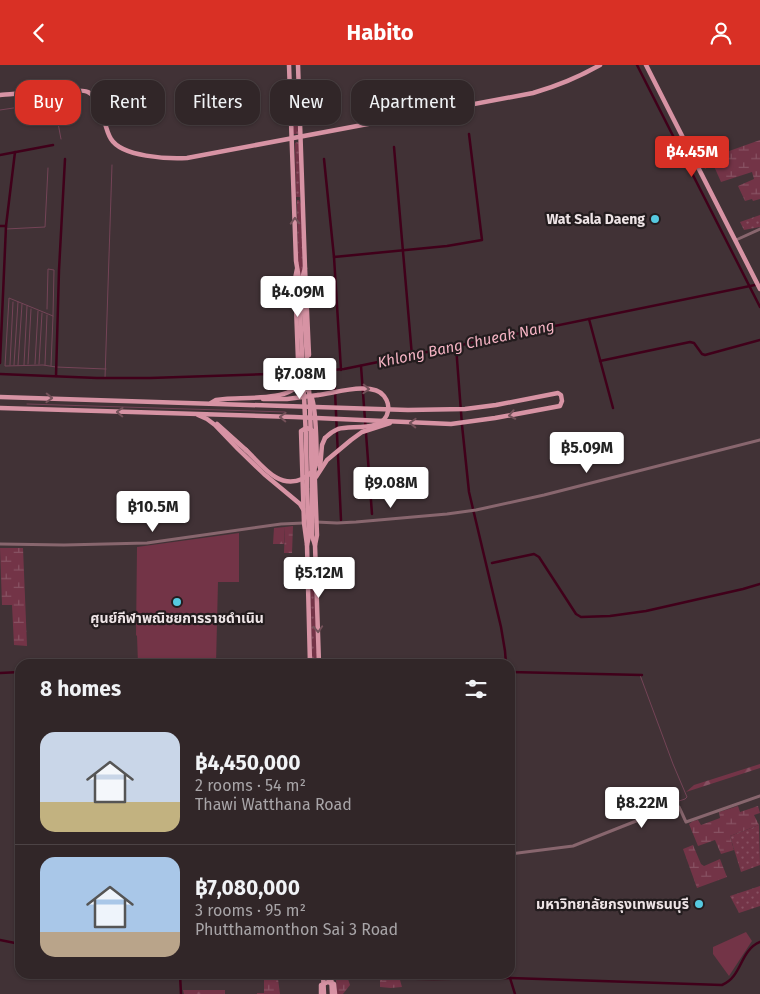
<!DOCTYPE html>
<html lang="en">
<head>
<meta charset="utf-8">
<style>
	:root { --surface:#312628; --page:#392e30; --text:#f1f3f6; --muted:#a8a5a8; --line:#4c4345; --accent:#d93025 }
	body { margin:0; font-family:"Fira Sans","Noto Sans Thai",sans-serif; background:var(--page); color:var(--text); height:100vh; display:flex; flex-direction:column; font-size:19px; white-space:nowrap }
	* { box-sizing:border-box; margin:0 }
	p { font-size:16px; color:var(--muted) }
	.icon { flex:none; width:28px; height:28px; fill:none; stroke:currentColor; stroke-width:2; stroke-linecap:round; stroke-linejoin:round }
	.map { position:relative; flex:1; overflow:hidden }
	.sheet { position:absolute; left:15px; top:594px; width:500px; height:320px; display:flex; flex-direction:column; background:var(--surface); border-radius:15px; box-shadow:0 1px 4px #0004,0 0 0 1px var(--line) }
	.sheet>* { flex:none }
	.guide { position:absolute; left:15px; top:15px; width:500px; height:45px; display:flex; gap:10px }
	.price { position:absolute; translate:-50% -42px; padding:0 11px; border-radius:5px; background:#fff; color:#222; font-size:16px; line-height:32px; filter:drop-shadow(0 1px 2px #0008) }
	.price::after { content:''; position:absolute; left:50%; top:30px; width:15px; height:11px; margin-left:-8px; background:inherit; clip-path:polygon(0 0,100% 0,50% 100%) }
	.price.active { background:var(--accent); color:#fff }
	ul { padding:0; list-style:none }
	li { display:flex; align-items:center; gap:15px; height:125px; padding:0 25px }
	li+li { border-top:1px solid var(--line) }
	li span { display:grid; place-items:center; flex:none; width:140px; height:100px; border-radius:15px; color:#555 }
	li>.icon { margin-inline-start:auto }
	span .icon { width:60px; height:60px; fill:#fffc; stroke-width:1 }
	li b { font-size:21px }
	h2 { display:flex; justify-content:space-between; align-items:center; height:60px; padding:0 25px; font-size:21px }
	.tag { padding:0 18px; border-radius:15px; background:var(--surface); box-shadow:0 1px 4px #0004,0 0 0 1px var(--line); font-size:18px; line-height:45px }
	.tag.active { background:var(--accent); color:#fff }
	header { display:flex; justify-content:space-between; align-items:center; height:65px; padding:0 25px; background:var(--accent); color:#fff; font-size:22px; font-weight:700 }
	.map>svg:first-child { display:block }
	.grass { fill:url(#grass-dots) }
	.forest { fill:url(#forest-firs) }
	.wetland { fill:url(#wetland-marsh) }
	.park { fill:#733447 }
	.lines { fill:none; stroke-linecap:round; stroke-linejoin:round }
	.stream { stroke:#744457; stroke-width:1 }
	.canal { stroke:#40001a; stroke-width:2.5 }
	.minor { stroke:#88666e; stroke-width:3 }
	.major { stroke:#d793a4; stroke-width:4.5 }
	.major-bridge { stroke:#d793a4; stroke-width:4.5 }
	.oneway { stroke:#74525a }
	.poi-dot { fill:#56c9e0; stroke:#231c1e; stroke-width:2 }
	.labels { text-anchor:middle; stroke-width:4.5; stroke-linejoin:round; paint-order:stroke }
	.poi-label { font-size:14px; font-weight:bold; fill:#eee4e6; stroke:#231c1e; text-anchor:end }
	.water-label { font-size:15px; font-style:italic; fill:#f4b3c3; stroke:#231c1e }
</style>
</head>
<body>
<header><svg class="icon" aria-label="back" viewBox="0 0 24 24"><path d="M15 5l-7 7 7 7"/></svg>Habito<svg class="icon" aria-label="person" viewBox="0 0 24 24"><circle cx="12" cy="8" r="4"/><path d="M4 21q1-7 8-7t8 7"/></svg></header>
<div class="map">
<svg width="760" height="929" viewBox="0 0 760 929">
	<defs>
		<pattern id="grass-dots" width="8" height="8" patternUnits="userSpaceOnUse" patternTransform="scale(1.25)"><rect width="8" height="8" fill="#733447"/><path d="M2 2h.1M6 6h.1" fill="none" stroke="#875162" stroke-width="1.8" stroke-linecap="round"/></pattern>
		<pattern id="forest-firs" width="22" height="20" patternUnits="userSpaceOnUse" patternTransform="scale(1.25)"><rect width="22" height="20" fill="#733447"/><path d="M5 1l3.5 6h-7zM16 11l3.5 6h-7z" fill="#875162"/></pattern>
		<pattern id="wetland-marsh" width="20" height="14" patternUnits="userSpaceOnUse" patternTransform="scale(1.25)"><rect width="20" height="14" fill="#733447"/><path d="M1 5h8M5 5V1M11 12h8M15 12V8" fill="none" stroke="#875162"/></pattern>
	</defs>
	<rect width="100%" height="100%" fill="#413236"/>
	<g class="grass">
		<polygon points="296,18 298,69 293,69 292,19"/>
		<polygon points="297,77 299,78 300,132 296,132 295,78"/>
		<polygon points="297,135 299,135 301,139 303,203 301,212 298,206"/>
		<polygon points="760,150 760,162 744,165 740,157"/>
		<polygon points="312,500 313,502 318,599 312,599 310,501"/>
		<polygon points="759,760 760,800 741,807 730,771"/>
		<polygon points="760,821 760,841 739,848 730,831"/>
	</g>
	<g class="forest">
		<polygon points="285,462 284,479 273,479 274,463"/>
		<polygon points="760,699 760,703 686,727 694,720"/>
		<polygon points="183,925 225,925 225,929 184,929"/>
	</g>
	<g class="wetland">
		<polygon points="760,75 760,134 753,136 752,134 745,136 738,121 754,114 752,107 721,117 713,99 705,104 701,96"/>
		<polygon points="293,461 292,488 284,488 285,462"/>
		<polygon points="0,483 23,483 27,581 14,580 12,540 2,540"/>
		<polygon points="738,741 740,747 758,741 760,748 754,750 759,760 730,771 734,785 721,789 715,775 698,781 689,759 693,756 698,755 701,760 720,753 719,747"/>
		<polygon points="693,780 701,799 704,801 720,794 727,812 697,823 683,784"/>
		<polygon points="264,914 278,914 280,929 257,929 257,928 264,928"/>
		<polygon points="336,914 348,914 350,920 343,929 337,929"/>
		<polygon points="380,914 400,915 402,922 391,923 380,922"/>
	</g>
	<g class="park">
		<polygon points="239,468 239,517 218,517 216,599 138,599 137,571 136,570 137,482"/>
		<polygon points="746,867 752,876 729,911 713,889 713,882"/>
	</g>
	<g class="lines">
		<g class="stream">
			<polyline points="0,45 54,37 61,74"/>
			<polyline points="6,164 45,162 48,103"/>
			<polyline points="47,244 48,204 54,205 53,251"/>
			<polyline points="28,299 31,244"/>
			<polyline points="35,299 38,246"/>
			<polyline points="39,299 42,248"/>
			<polyline points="10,300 13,237"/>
			<polyline points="14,300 18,237"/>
			<polyline points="18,300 22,239"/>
			<polyline points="24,300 27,241"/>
			<polyline points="45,300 47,250"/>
			<polyline points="51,301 53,251 9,233 5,301 43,300 56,302 106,304"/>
			<polyline points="105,313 112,100"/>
			<polyline points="27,339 285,347"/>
			<polyline points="640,610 673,699 687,732 685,734 670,739"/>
		</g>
		<g class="canal">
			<polyline points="637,0 760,242"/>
			<polyline points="394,82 412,291"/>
			<polyline points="0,90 53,80"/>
			<polyline points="324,94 334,192 341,305"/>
			<polyline points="0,161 6,161"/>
			<polyline points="334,192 447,181 482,175 469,69"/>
			<polyline points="589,254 613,343"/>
			<polyline points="456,281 462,360 469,427 501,562 505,586 506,599"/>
			<polyline points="600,296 690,277 694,278 702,289 705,290 760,275"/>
			<polyline points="0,298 6,161 15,87"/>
			<polyline points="361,301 372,449"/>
			<polyline points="334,305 341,455"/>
			<polyline points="309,307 344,304 760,219"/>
			<polyline points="0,309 97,313 150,313 298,308"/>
			<polyline points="56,311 59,205 65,94"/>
			<polyline points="492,498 534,489 539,492 576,549 581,552 610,551 646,546 743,524 760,519"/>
			<polyline points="510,607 642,610"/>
			<polyline points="0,608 20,607"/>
			<polyline points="0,875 20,879"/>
			<polyline points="180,909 181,929"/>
			<path d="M199,909L222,911L272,912L434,914L510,913L722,920C743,911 739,886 760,877"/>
			<polyline points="510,913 515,929"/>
		</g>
		<g class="minor">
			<polyline points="736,175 760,164"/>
			<polyline points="316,457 337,458 356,457 447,449 476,445 544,430 760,375"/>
			<polyline points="0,479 64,480 147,478 281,459 304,458"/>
			<polyline points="510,789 573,781 674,741 679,742 686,757 760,731"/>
		</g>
		<g class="major">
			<polyline points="289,0 296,196 299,214 300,246"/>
			<polyline points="298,0 305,203 302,214 304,246"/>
			<polyline points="646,0 760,224"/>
			<path d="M0,30C16,29 77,22 88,27C105,36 102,60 111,74C122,92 168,94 187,93L533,28C557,21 579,12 600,0"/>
			<polyline points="305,203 309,290"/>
			<polyline points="297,204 295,214 299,322 301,324 306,325"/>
			<polyline points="0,332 408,345 465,344 496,340 558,328 561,330 562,336 560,341 495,353 451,359 294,352 0,343"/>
			<polyline points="263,334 287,334 318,330"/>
			<path d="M211,338L216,335L225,334C242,332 290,336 298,319"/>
			<polyline points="198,350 207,354 215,360 238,384 264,409 300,439 303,444"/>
			<polyline points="217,359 246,385"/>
			<polyline points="320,403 322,380 325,373"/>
			<polyline points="316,412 327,395 351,375 362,367 390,358"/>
			<polyline points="307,424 309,471 307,480 310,599"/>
			<polyline points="312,424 312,471 315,480 319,599"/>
			<path d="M307,480L304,458L301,366C305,363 309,362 313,366L317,470L315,480"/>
			<polyline points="321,929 321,920 328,917 334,919 335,929"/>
		</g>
		<g class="major-bridge">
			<polyline points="300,246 306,373 307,424"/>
			<polyline points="304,246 310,340 312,424"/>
			<path d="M318,330C335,328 373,316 384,331C387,335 389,341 388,346C385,367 352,360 338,364C333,366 329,369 325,373"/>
			<path d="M246,385C261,399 278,425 302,414C310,410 315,405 317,397C316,382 317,342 311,331"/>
			<polyline points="323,909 324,929"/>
			<polyline points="331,909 332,929"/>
		</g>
	</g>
	<defs><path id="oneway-chevron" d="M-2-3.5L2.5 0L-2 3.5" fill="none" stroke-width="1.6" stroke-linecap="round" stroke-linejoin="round" transform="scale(1.25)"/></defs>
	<g class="oneway">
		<use href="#oneway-chevron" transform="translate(295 156) rotate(-92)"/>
		<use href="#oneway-chevron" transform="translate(366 324) rotate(2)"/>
		<use href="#oneway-chevron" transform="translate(49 333) rotate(2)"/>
		<use href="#oneway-chevron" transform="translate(120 347) rotate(-178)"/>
		<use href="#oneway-chevron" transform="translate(512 350) rotate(169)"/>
		<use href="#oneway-chevron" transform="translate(283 352) rotate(-178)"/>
		<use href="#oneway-chevron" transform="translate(413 358) rotate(-178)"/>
		<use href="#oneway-chevron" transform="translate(318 564) rotate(87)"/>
	</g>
	<g class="poi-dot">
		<circle cx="655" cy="154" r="5"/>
		<circle cx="177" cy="537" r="5"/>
		<circle cx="699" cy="839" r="5"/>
	</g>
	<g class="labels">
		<g class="poi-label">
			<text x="645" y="159">Wat Sala Daeng</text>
			<text x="177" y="558" text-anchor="middle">ศูนย์กีฬาพณิชยการราชดำเนิน</text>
			<text x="689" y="844">มหาวิทยาลัยกรุงเทพธนบุรี</text>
		</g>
		<g class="water-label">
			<text transform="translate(466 279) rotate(-12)" y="5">Khlong Bang Chueak Nang</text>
		</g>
	</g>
</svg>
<b class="price active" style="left:692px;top:113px">฿4.45M</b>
<b class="price" style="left:298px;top:253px">฿4.09M</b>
<b class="price" style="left:300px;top:335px">฿7.08M</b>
<b class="price" style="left:587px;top:409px">฿5.09M</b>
<b class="price" style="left:391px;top:444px">฿9.08M</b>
<b class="price" style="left:153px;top:468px">฿10.5M</b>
<b class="price" style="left:319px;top:534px">฿5.12M</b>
<b class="price" style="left:642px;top:764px">฿8.22M</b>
<div class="guide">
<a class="tag active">Buy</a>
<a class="tag">Rent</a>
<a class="tag">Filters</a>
<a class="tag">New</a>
<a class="tag">Apartment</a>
</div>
<section class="sheet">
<h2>8 homes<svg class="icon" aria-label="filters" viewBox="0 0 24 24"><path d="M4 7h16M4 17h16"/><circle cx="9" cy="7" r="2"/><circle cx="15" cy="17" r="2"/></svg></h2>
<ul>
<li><span style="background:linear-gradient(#c9d6e8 70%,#c2b280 0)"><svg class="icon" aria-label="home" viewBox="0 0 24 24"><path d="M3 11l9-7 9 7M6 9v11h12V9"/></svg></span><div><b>฿4,450,000</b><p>2 rooms · 54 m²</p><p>Thawi Watthana Road</p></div></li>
<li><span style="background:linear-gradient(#a9c7e8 75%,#b9a48a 0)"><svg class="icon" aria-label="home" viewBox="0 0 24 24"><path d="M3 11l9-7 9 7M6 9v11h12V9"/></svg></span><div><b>฿7,080,000</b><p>3 rooms · 95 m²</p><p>Phutthamonthon Sai 3 Road</p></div></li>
</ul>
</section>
</div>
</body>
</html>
